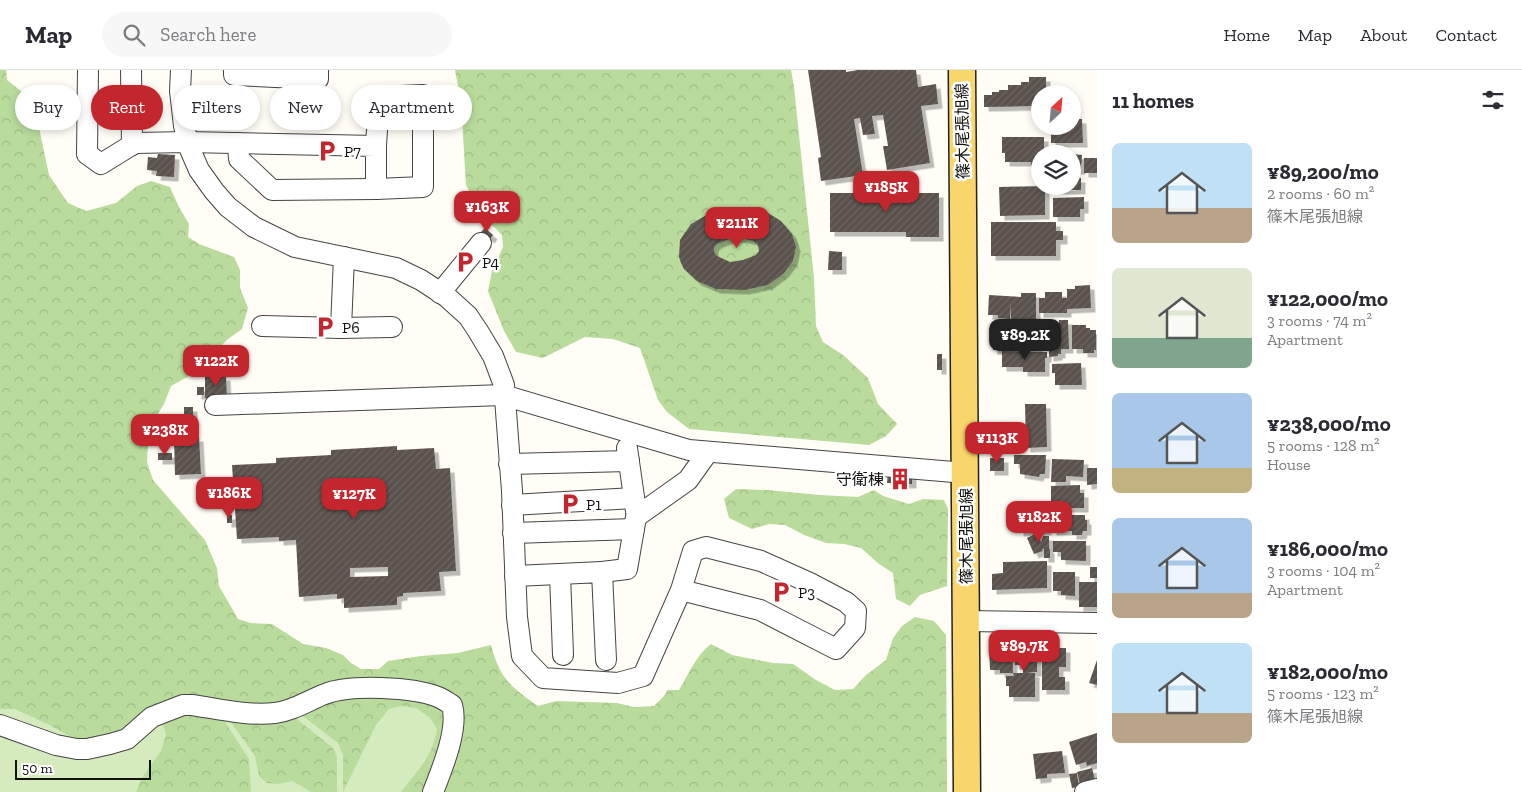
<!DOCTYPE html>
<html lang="en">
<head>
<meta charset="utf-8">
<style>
	:root { --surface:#fff; --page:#f7f7f7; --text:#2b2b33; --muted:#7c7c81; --line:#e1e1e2; --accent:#c4262e }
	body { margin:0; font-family:"Zilla Slab","Noto Sans JP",serif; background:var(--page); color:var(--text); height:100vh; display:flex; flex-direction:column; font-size:19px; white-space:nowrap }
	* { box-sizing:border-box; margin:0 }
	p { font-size:16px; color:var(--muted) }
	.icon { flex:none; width:28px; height:28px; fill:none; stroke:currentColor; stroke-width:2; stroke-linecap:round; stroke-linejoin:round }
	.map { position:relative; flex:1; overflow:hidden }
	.details { display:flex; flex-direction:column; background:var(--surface); width:425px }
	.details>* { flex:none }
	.banner { position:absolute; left:15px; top:15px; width:475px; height:45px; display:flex; gap:10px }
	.needle { width:32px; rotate:26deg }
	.buttons { position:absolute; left:1031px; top:15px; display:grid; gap:10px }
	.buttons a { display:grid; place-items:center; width:50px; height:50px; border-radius:50%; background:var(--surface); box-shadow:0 2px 8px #0003; font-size:25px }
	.scale { position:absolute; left:15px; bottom:12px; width:136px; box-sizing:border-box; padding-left:5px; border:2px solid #111; border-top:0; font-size:14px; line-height:18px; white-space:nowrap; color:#111; -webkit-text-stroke:4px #fff; paint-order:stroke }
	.price { position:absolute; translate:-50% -42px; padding:0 11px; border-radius:10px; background:var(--accent); color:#fff; font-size:16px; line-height:32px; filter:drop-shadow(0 1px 2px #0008) }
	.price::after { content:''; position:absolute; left:50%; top:30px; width:15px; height:11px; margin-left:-8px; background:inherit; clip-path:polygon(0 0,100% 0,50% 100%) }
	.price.selected { background:#222; color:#fff }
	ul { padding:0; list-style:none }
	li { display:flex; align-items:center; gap:15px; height:125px; padding:0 15px }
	li span { display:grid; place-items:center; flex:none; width:140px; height:100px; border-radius:8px; color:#555 }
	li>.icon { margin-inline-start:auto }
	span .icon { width:60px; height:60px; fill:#fffc; stroke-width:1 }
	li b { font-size:21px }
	h2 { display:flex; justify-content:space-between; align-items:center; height:60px; padding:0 15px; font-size:21px }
	.chip { padding:0 18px; border-radius:22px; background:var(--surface); box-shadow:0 2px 8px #0003; font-size:18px; line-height:45px }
	.chip.selected { background:var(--accent); color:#fff }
	header { display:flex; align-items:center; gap:30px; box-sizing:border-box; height:70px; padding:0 25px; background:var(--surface); border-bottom:1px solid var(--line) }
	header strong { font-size:24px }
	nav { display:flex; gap:28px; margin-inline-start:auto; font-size:18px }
	.search { width:350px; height:45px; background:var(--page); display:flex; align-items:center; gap:12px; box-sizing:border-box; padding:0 18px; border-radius:28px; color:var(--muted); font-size:19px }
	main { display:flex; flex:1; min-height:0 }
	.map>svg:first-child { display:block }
	.grass { fill:#d5ebbd }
	.forest { fill:url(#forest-crowns) }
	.building { fill:url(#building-hatch); fill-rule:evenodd; filter:url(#shadow) }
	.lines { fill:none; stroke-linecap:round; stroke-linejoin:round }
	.minor-casing { stroke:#444; stroke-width:22 }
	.major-casing { stroke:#222; stroke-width:29 }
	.minor { stroke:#fff; stroke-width:20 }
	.major { stroke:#f9d66b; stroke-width:26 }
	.labels { text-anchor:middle; stroke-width:5; stroke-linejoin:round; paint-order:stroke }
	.street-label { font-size:16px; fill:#111; stroke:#fff }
	.poi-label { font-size:16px; fill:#111; stroke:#fff; text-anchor:start }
</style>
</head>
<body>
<header>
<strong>Map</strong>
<div class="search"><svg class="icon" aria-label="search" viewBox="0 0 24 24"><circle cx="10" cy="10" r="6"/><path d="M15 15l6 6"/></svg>Search here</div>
<nav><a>Home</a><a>Map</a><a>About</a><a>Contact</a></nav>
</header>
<main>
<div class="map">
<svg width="1097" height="722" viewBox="0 0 1097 722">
	<defs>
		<pattern id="forest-crowns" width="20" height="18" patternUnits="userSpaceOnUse" patternTransform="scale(1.25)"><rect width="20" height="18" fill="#b9dc9c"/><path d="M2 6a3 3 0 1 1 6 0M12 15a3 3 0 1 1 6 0" fill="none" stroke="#9ebc85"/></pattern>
		<pattern id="building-hatch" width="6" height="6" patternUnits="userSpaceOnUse" patternTransform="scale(1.25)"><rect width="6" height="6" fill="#5a524d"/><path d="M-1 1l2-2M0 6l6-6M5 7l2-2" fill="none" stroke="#6d6662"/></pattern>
		<filter id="shadow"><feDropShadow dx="4.5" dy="4.5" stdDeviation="0" flood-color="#0004"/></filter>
	</defs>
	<rect width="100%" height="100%" fill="#fffdf5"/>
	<polygon class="grass" points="446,627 436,722 0,722 0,639 14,639 49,655 67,665 141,653"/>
	<g class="forest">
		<path d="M0,0H6L7,10L21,21L31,38L38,53L49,105L68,133L86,141L116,133L137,116L151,111L170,117L179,137L189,154L188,167L199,174L234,187L240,200V218L248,238L242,259L228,269L191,305L171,316L164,334L153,352L148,374L147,392L153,410L205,470L217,498L219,516L238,549L251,553L272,554L303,574L326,578L343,585L351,593L361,599H379L388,591L421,586L458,583L491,575C500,609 510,616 538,636L556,631L617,633L634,637L654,636L665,625L667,620H679C689,604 696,585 711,574L732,585L773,593L793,594L816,610L835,620L853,619L866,605L886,590L893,568L902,556L915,547L934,551L946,565L947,722H436L457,643L415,618L274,639L189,631L141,653L91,672L67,665L49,655L14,639H0Z"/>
		<polygon points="455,0 791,0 794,17 814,208 816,256 823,272 843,285 868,308 878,334 897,354 886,366 869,375 689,359 667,342 658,330 640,278 613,269 585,267 543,288 516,282 504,261 488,221 492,201 503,177 502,165 480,143 466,115 461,32"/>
		<polygon points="736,419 767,420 820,425 858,427 874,420 883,426 909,434 923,429 944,430 948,439 947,516 920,525 910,536 896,529 893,503 879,494 861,478 844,474 826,473 804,465 785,455 769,454 752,459 729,448 724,429"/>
		<path d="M377,622L450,638L429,722H401C417,701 433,686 437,659L430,648L416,638L402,636L389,639L376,655L343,722V685L338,673L295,640Z"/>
		<polygon points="214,640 225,652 249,689 251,722 136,722 141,709 161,681 166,664 161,650 174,641"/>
		<polygon points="288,642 333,678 337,687 337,722 311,722 293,711 278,714 267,713 259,706 255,686 225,644"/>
	</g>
	<g class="building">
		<polygon points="808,0 846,0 846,2 858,0 916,0 918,17 936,14 938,34 921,36 930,93 887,100 883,76 888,76 883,45 872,46 875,64 863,65 860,48 854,49 863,105 821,111 818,88 821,87"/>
		<polygon points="1029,7 1046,7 1046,24 1040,24 1040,36 984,37 984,25 992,25 992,22 999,22 999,20 1008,20 1008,15 1021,15 1021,12 1029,12"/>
		<polygon points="1072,49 1082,49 1083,73 1051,73 1051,56 1072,56"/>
		<polygon points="1002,67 1044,67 1044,84 1040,84 1040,95 1031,95 1031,92 1005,92 1005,83 1002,83"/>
		<polygon points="158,84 175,85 174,107 156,106 157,101 147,100 148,87 157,88"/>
		<polygon points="1072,84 1082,85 1081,100 1072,100"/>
		<rect x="1084" y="88" width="13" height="15"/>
		<polygon points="1072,105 1074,105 1074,108 1081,108 1081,120 1048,120 1048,116 1072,116"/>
		<polygon points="1045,116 1045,145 1000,146 999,117"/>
		<polygon points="830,123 939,123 939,167 906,167 906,162 830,162"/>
		<polygon points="1084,127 1084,139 1080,139 1080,147 1053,147 1053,128"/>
		<path d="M730,138H749L768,143L781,151L792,164L796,177L793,191L784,203L768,215L745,220L716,219L697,211L684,199L681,193L679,187L680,170L691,154L710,143ZM741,168L753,171L758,175L759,181L756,185L743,190L730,192L717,186L714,182V177L717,174L729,169Z"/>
		<polygon points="991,152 1056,152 1056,161 1063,161 1063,170 1056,170 1056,186 991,186"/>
		<polygon points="485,158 493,165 490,169 481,162"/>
		<polygon points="829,181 842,182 842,200 828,200"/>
		<polygon points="1090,215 1091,238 1067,239 1067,243 1039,243 1039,228 1045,228 1045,222 1062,222 1062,228 1067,228 1067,219 1075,219 1075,216"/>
		<polygon points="1021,223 1036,223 1036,249 1011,249 1011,233 1010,249 998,248 998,245 988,245 989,225 1021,227"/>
		<polygon points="1059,250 1068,250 1069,279 1061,279 1061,284 1058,284 1058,286 1049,287 1049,253 1059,253"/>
		<polygon points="1072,255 1086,255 1086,258 1090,258 1090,260 1096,260 1096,280 1094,280 1094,283 1083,283 1083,279 1072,279"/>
		<polygon points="993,258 1046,258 1046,265 1041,265 1041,272 1038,272 1038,280 993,280"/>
		<polygon points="1002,281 1047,282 1047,288 1045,288 1045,302 1023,302 1023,297 1002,297"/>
		<rect x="937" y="284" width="5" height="16"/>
		<polygon points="196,285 201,296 187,302 183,291"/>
		<polygon points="1081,293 1082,315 1055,315 1055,303 1052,303 1052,294"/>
		<polygon points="226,306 227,328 205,328 205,307"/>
		<rect x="197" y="317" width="7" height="8"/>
		<polygon points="1025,334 1046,334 1047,377 1026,378"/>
		<polygon points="184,337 193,337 193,362 171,362 175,352 184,352"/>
		<polygon points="199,367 201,404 175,405 174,368"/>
		<path d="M397,376V380L434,378L436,399L450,398L456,501L439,502L441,521L403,523V526L397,527V535L344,538V528L337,529V524L299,527L296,470L279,471V467L237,469L232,395L276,393V388L331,385V380ZM388,497V506L350,507V498Z"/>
		<rect x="158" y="383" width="14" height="7"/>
		<polygon points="1014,385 1046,385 1045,404 1040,404 1039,407 1020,404 1020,394 1014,394"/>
		<rect x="990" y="388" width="14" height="13"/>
		<polygon points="1052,389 1084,390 1083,407 1066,406 1066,412 1051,412"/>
		<polygon points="1087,398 1097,398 1097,414 1087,415"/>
		<polygon points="888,402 912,404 912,414 887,413"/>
		<polygon points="1080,415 1080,423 1084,423 1084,438 1051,438 1051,416"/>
		<polygon points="1046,436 1047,461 1019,462 1019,456 1012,456 1012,438"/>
		<rect x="227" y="445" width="5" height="8"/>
		<polygon points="1052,445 1085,445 1085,450 1087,450 1087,461 1083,461 1082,465 1072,465 1072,461 1052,461"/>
		<polygon points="1037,463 1041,472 1043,466 1049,466 1049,479 1042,479 1043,481 1034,484 1027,468"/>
		<polygon points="1053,471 1086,471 1086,491 1061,490 1061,482 1053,482"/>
		<rect x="1044" y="479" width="6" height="9"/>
		<polygon points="1047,491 1047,518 992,520 992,504 1003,503 1003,492"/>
		<rect x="1090" y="497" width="7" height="11"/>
		<polygon points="1053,502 1075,502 1075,526 1061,525 1061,521 1053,521"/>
		<rect x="1079" y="512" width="18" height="25"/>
		<polygon points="1022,571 1037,571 1037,602 1026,602 1035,603 1035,627 1009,627 1009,616 1006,616 1006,606 1014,606 1013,603 1023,603 1023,595 1015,595 1015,581 1022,582"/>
		<polygon points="1002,572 1012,572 1013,603 1000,603 1000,600 990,600 989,578 1002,577"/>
		<polygon points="1042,578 1066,578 1066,597 1059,597 1059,607 1065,607 1065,620 1042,620"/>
		<polygon points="1097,590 1097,615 1089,613"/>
		<polygon points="1097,663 1097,693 1087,696 1086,692 1076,695 1069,672"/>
		<polygon points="1062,681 1065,703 1047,704 1047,708 1036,709 1033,684"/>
		<polygon points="1092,698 1095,710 1080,714 1077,702"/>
		<polygon points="1077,703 1079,717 1072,718 1069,704"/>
	</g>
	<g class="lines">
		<g class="minor-casing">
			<g id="minor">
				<polyline points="88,0 87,84 101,94 135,73 188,72 376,76 379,27 423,25 423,117 376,119 376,76"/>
				<polyline points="131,0 132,75"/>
				<polyline points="181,0 180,21 184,56 189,77 199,100 214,121 228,137 254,157 295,177 396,198 421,210 447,227 468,246 478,261 493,286 504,315 512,421 517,547 522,586 543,608 618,613 643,606 681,520 693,481 706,477 761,491 810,513 846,532 856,541 855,558 836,579 760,540 681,520"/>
				<polyline points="234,0 234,5 318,9 318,0"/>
				<polyline points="238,73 239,89 272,120 376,119"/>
				<polyline points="440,223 481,173"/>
				<polyline points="262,256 341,258 392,257"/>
				<polyline points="341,258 344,187"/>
				<polyline points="215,335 503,325 689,380 966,403"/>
				<polyline points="627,378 636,441"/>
				<polyline points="509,394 629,391"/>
				<polyline points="512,435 634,428"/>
				<polyline points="513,463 634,459"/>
				<polyline points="602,502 627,499 636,447 688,410 708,382"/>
				<polyline points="560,504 563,585"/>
				<polyline points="515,506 602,502 606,590"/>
				<polyline points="966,551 1097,553"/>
				<path d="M0,655L56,675L77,679H87L110,674L127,669L152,647L183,635H192C219,639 247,646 275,643C293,641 309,630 325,624C350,614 413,617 438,627C443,629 447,632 452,635C459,659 442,699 433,722"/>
				<polyline points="1085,722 1097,719"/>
			</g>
		</g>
		<g class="major-casing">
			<polyline id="major" points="962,0 967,722"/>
		</g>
		<use href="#minor" class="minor"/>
		<use href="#major" class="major"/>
	</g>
	<defs>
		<g id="parking-bare" transform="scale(1.725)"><path d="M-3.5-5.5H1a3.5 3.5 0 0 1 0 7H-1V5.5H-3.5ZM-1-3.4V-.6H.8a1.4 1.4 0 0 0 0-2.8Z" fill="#c4262e" stroke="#fff" stroke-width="2.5" paint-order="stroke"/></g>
		<g id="building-bare" transform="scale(1.725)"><path d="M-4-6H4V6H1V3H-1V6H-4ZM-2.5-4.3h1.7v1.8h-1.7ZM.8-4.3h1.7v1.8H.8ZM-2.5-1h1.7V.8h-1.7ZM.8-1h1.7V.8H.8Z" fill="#c4262e" stroke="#fff" stroke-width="2.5" paint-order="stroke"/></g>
	</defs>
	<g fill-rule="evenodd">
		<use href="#parking-bare" x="327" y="81"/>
		<use href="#parking-bare" x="465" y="192"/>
		<use href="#parking-bare" x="325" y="257"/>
		<use href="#building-bare" x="900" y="409"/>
		<use href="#parking-bare" x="570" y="434"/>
		<use href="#parking-bare" x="781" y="522"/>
	</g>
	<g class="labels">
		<g class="street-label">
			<text transform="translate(962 61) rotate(-91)" y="6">篠木尾張旭線</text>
			<text transform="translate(966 466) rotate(-90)" y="6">篠木尾張旭線</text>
		</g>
		<g class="poi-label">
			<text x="344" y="87">P7</text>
			<text x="482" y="198">P4</text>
			<text x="342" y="263">P6</text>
			<text x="884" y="415" text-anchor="end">守衛棟</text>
			<text x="586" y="440">P1</text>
			<text x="798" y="528">P3</text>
		</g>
	</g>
</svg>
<div class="buttons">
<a><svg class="needle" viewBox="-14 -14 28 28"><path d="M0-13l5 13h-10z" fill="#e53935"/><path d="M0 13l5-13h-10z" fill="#7c7c81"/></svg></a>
<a><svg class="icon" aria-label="layers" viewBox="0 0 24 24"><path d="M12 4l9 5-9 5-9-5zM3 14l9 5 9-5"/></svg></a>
</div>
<div class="scale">50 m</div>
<b class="price" style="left:886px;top:143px">¥185K</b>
<b class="price" style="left:487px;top:163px">¥163K</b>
<b class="price" style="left:737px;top:179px">¥211K</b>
<b class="price selected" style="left:1025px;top:291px">¥89.2K</b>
<b class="price" style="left:216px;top:317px">¥122K</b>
<b class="price" style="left:165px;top:386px">¥238K</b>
<b class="price" style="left:997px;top:394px">¥113K</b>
<b class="price" style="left:229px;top:449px">¥186K</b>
<b class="price" style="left:354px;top:450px">¥127K</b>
<b class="price" style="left:1039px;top:473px">¥182K</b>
<b class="price" style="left:1024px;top:602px">¥89.7K</b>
<div class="banner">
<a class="chip">Buy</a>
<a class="chip selected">Rent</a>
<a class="chip">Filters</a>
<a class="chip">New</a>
<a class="chip">Apartment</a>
</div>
</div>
<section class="details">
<h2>11 homes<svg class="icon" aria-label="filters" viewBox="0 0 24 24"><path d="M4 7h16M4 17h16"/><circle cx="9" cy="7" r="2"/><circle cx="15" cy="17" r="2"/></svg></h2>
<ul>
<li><span style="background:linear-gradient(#bfe0f5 65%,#b9a48a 0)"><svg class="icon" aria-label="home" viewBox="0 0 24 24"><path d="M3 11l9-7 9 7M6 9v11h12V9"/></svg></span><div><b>¥89,200/mo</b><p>2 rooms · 60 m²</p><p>篠木尾張旭線</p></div></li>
<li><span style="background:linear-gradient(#dfe7d0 70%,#7fa58c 0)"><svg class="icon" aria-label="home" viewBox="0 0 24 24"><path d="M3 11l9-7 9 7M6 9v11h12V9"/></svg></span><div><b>¥122,000/mo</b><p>3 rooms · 74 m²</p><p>Apartment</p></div></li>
<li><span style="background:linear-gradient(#a9c7e8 75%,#c2b280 0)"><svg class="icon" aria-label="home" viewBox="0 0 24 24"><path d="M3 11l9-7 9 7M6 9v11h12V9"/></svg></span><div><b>¥238,000/mo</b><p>5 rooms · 128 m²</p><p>House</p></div></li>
<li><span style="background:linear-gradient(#a9c7e8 75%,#b9a48a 0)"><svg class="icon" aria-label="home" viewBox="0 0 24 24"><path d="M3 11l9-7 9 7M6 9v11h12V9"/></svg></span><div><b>¥186,000/mo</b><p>3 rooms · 104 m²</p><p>Apartment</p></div></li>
<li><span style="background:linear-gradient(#bfe0f5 70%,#b9a48a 0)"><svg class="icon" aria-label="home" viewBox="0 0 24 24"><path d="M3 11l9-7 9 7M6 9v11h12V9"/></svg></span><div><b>¥182,000/mo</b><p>5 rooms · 123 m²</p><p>篠木尾張旭線</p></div></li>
</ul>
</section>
</main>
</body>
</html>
